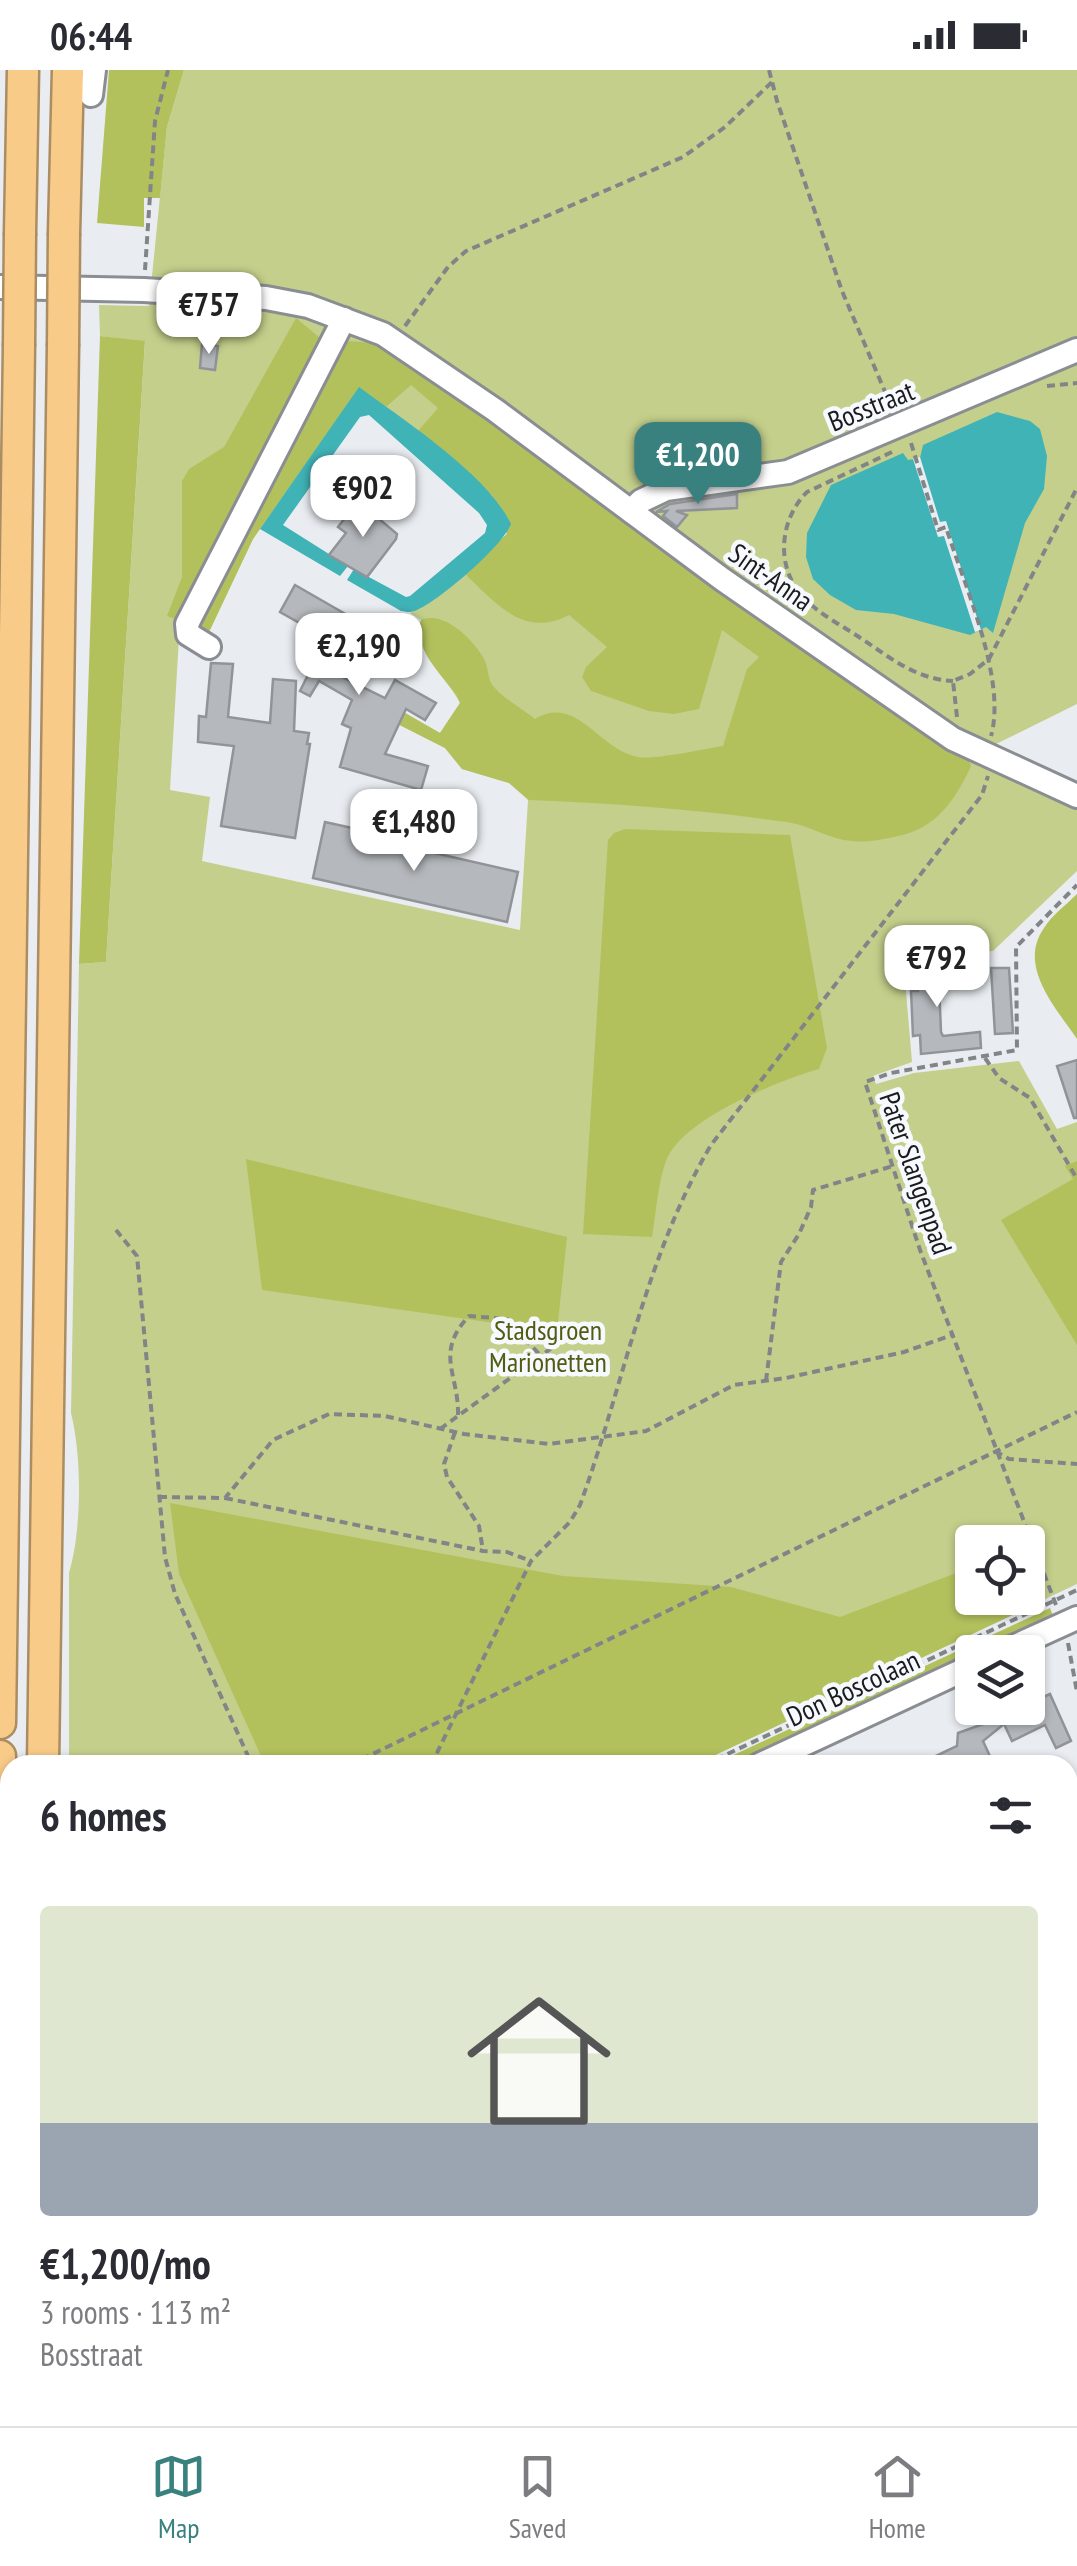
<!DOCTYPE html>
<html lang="en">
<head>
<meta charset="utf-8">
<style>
	:root { --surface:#fff; --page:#f7f7f7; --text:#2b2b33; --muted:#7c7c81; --line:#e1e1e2; --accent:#39817f }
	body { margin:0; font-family:"PT Sans Narrow",sans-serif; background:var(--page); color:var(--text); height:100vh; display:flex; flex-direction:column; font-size:38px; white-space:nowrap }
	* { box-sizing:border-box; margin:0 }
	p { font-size:32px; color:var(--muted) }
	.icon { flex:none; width:55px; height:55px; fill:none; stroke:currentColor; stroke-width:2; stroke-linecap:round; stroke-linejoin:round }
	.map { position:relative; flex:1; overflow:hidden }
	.details { position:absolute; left:0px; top:1685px; width:1078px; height:672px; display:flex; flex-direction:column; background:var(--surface); border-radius:30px 30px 0 0; box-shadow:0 2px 8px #0004 }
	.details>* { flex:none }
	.buttons { position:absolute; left:955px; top:1455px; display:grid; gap:20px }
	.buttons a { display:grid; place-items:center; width:90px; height:90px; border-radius:10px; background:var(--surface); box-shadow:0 2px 8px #0004; font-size:50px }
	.price { position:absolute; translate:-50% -85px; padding:0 22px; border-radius:20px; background:#fff; color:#222; font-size:32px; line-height:65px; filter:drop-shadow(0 2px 5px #0008) }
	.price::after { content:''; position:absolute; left:50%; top:60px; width:30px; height:22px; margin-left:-15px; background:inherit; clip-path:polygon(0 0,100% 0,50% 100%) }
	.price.on { background:var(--accent); color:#fff }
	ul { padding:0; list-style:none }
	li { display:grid; align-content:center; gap:20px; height:530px; padding:0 40px }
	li+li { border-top:2px solid var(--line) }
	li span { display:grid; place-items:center; height:310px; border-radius:10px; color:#555 }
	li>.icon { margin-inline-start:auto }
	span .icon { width:180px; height:180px; fill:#fffc; stroke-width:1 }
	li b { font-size:42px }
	h2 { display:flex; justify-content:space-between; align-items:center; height:120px; padding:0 40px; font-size:42px }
	.status { display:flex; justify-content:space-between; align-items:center; height:70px; padding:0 50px; background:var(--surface); direction:ltr }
	.status svg { height:28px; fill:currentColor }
	.tabs { display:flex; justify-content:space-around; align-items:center; height:140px; border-top:2px solid var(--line); background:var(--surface); font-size:28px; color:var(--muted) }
	.tabs a { display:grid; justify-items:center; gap:5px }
	.tabs .on { color:var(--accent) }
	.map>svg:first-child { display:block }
	.green { fill:#c4cf8b; fill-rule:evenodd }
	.forest { fill:#b3c15d }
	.water { fill:#40b3b7 }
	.pier { fill:#e9edf1 }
	.building { fill:#b5b9bd; stroke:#909498; stroke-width:2.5 }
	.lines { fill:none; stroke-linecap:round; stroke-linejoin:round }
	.minor-casing { stroke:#8a8e92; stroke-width:28 }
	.major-casing { stroke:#ab8d63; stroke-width:32 }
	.highway-casing { stroke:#ab8d63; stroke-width:35 }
	.path { stroke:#828588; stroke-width:4; stroke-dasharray:8 5; stroke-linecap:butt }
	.minor { stroke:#fff; stroke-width:22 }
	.major { stroke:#fbe0b8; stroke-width:28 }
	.highway { stroke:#f9cb89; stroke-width:30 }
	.major-bridge-casing { stroke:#ab8d63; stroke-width:32; stroke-linecap:butt }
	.highway-bridge-casing { stroke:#ab8d63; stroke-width:35; stroke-linecap:butt }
	.major-bridge { stroke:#fbe0b8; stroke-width:28 }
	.highway-bridge { stroke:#f9cb89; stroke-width:30 }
	.labels { text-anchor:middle; stroke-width:9; stroke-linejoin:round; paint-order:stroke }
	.street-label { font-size:28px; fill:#1a1b1d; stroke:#f6fafe }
	.park-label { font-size:28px; fill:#525b11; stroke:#f6fafe }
</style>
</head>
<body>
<div class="status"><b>06:44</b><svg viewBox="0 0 49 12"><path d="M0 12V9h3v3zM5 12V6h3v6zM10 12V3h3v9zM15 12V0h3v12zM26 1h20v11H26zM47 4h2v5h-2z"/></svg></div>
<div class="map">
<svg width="1077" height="2356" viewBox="0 0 1077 2356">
	<rect width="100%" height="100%" fill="#e9edf1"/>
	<g class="green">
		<path d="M184,0H1077V634L990,677L1077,734V801L993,881L903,886L912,992L873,1006L876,1014L914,1003L1019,991L1057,1059L1077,1052V1514L694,1695H69V1503C82,1459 82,1387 71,1343L79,894L106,892L145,272L100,266L99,235L149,236L167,57ZM359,318L507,464L436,528L410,543L421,550C412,582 447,607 460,633L440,663L379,628L372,641L445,678L462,699L509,713L528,730L520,860L202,791L210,727L170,720L180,551L209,562L253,469ZM972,1472H1028V1528H972Z"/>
		<polygon points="96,2348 177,2348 176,2356 97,2356"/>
	</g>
	<g class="forest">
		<polygon points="109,0 184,0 167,57 160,128 144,128 144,157 97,153"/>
		<path d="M296,248L337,282L349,271L375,273L464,330L804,580L968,688L971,696C956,729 936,759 898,766C885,769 866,773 852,771C830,770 809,755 787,752C701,740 615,733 529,730L509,713L462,699L445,678L372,641L379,628L440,663L460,633L457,626C442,604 412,579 421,550C444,540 474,570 484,589C488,597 488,606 491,613C499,626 523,639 535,649C578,624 598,680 638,687C656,690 703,679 723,676L747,599L759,587L722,560L699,639L674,644L649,641L591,621L582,607L586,597L607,577L569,545C523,569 496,533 464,503L507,464L492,425L418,361L438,338L411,315L386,337L359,318L253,469L209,562L167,546L182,507V411L189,399L224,377Z"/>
		<polygon points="100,266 145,271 106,892 79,894"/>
		<path d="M625,759L790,765L827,978L819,999C778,1011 693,1045 670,1083C659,1100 656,1145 652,1167L583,1164L608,770L614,763Z"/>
		<path d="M1077,824V969C1056,938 1017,896 1044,858C1052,845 1066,835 1077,824Z"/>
		<polygon points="246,1089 567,1167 557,1262 262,1220"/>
		<polygon points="1077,1091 1077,1275 1001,1150 1073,1109 1065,1096"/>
		<polygon points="170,1433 563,1506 731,1517 840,1547 972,1497 972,1528 1028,1528 1028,1524 1032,1536 694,1695 265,1695 179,1504"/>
		<polygon points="1050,1538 1054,1549 980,1582 972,1582 972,1586 735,1695 712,1695"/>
	</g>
	<g class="water">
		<path d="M359,317C405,351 487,404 511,454C503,476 439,531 417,540C409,543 409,542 401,541L347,510L354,499L406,527L410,526L485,463L487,455L479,443L369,345L360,347L283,455L348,496L340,506L260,459Z"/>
		<polygon points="997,342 1030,351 1040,359 1047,386 1044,419 1025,453 993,563 986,557 970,565 894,544 856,540 830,525 813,509 806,487 807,463 831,415 903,383 908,390 920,388 923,375"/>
	</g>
	<polygon class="pier" points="920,387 940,452 946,451 981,560 975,562 944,466 938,467 913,389"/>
	<g class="building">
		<polygon points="202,274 218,276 215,300 200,298"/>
		<polygon points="737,424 737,438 676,441 687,445 677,457 663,446 667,441 656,442 670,434"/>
		<polygon points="358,431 397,464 396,469 367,507 329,485 346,463 338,457"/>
		<polygon points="295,515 354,549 326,599 385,628 395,610 436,633 425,650 406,639 385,684 428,696 421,720 340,697 351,658 342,654 352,630 319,611 310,626 300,621 322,577 312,571 317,563 280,542"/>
		<polygon points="211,593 233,594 228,647 270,653 273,609 296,611 294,661 309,663 307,674 310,674 295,768 221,756 234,676 198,672 199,646 206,647"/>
		<polygon points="325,752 361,760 360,766 518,802 507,852 313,808"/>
		<polygon points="967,891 968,906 941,909 939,913 941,962 943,966 980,962 981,978 921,984 920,965 913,966 911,921 918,921 918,894"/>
		<polygon points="991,898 1009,898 1013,963 995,964"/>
		<polygon points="1077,990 1077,1048 1074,1048 1057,996"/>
		<polygon points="1050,1624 1071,1671 1056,1678 1045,1655 1012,1671 1004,1654 983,1671 994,1695 917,1695 957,1676 958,1663 1028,1638 1028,1634"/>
	</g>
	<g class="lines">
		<g class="minor-casing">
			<g id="minor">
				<polyline points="91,25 94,0"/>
				<polyline points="0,217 144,220 266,228 308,236 383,264 495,340 722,509 953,669 1077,726"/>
				<polyline points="631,441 641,431 666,419 788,402 1077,280"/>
				<polyline points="209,577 188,564 187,554 344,249"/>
				<polyline points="1002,1582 1077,1548"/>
				<polyline points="759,1695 972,1596"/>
				<polyline points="1068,1931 1074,1930"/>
				<polyline points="1007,2348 1008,2356"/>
			</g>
		</g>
		<g class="major-casing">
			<polyline id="major" points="281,2348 287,2356"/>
		</g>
		<g class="highway-casing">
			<g id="highway">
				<polyline points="20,163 23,0"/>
				<polyline points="64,163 68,0"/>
				<polyline points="0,1653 19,276"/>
				<polyline points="0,1686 9,2356"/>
				<polyline points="43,1695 63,276"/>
				<polyline points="59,2348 60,2356"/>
			</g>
		</g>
		<g class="path">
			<polyline points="769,0 777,31 842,221 892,338"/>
			<polyline points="145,200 155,51 168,0"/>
			<polyline points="405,256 448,197 466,181 683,87 725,57 772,12"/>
			<polyline points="1047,316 1077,313"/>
			<path d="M911,373L938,460L946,457C964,515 1007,609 991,666"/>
			<path d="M892,382L807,422C779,450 775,498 804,528C820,545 843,556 862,569C892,589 916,609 953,611"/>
			<polyline points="957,647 953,611 970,604 989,589 1077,418"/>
			<polyline points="985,988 999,1008 1030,1028 1077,1109"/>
			<polyline points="116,1160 137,1186 165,1487 175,1524 252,1695"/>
			<polyline points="766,1311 781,1192 799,1164 811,1137 813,1120 893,1096"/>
			<path d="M458,1345C459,1304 434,1283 469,1246L507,1249L540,1285"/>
			<polyline points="440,1359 582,1256"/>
			<polyline points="455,1362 444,1394 447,1407 479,1456 483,1481"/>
			<polyline points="995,1381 1009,1389 1077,1394"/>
			<polyline points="159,1427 225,1428 273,1370 329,1344 385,1346 464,1364 549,1374 646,1361 734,1315 786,1308 904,1282 952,1265"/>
			<polyline points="225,1428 483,1481 507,1482 531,1491"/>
			<polyline points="1056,1535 920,1180 865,1012 891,1003 1017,980 1016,877 1077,815"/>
			<polyline points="1068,1573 1077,1622"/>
			<polyline points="350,1695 1077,1342"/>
			<path d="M431,1695L531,1491L570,1452L580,1435C624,1314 645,1187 711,1075L982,725L988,706"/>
			<polyline points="704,1695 1077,1520"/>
			<polyline points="320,2348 326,2356"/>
		</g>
		<use href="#minor" class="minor"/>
		<use href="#major" class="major"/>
		<use href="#highway" class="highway"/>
		<g class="major-bridge-casing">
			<g id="major-bridge">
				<polyline points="0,1880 10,1895"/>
				<polyline points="0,1910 10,1925"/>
			</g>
		</g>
		<g class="highway-bridge-casing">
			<g id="highway-bridge">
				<polyline points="19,276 20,163"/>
				<polyline points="63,276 64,163"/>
			</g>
		</g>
		<use href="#major-bridge" class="major-bridge"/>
		<use href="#highway-bridge" class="highway-bridge"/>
	</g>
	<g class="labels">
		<g class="street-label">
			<text transform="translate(871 336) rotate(-22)" y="10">Bosstraat</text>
			<text transform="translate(771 507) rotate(35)" y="10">Sint-Anna</text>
			<text transform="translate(916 1103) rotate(71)" y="10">Pater Slangenpad</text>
			<text transform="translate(853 1618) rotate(-25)" y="10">Don Boscolaan</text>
		</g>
		<g class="park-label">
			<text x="548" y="1270">Stadsgroen<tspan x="548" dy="32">Marionetten</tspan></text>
		</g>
	</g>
</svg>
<div class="buttons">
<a><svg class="icon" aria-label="locate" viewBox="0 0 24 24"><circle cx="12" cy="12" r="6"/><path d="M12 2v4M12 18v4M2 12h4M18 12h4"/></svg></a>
<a><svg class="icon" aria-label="layers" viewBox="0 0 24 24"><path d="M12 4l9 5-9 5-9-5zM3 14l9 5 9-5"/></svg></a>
</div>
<b class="price" style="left:209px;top:287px">€757</b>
<b class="price on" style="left:698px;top:437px">€1,200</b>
<b class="price" style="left:363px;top:470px">€902</b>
<b class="price" style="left:359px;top:628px">€2,190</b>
<b class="price" style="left:414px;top:804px">€1,480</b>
<b class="price" style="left:937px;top:940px">€792</b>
<section class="details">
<h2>6 homes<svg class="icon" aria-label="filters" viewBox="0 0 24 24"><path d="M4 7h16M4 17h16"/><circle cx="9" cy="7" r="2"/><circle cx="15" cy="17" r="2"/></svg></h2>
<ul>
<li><span style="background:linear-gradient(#dfe7d0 70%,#9aa5b1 0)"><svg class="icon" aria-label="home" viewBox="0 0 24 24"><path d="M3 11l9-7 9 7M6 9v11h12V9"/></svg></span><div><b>€1,200/mo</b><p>3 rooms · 113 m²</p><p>Bosstraat</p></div></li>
</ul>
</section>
</div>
<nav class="tabs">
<a class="on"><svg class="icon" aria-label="map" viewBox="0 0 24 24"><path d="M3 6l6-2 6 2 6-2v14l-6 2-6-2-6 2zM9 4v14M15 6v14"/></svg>Map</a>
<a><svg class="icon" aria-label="saved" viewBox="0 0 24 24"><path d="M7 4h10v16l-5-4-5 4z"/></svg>Saved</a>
<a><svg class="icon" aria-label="home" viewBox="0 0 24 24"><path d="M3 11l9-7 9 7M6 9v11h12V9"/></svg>Home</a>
</nav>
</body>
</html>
